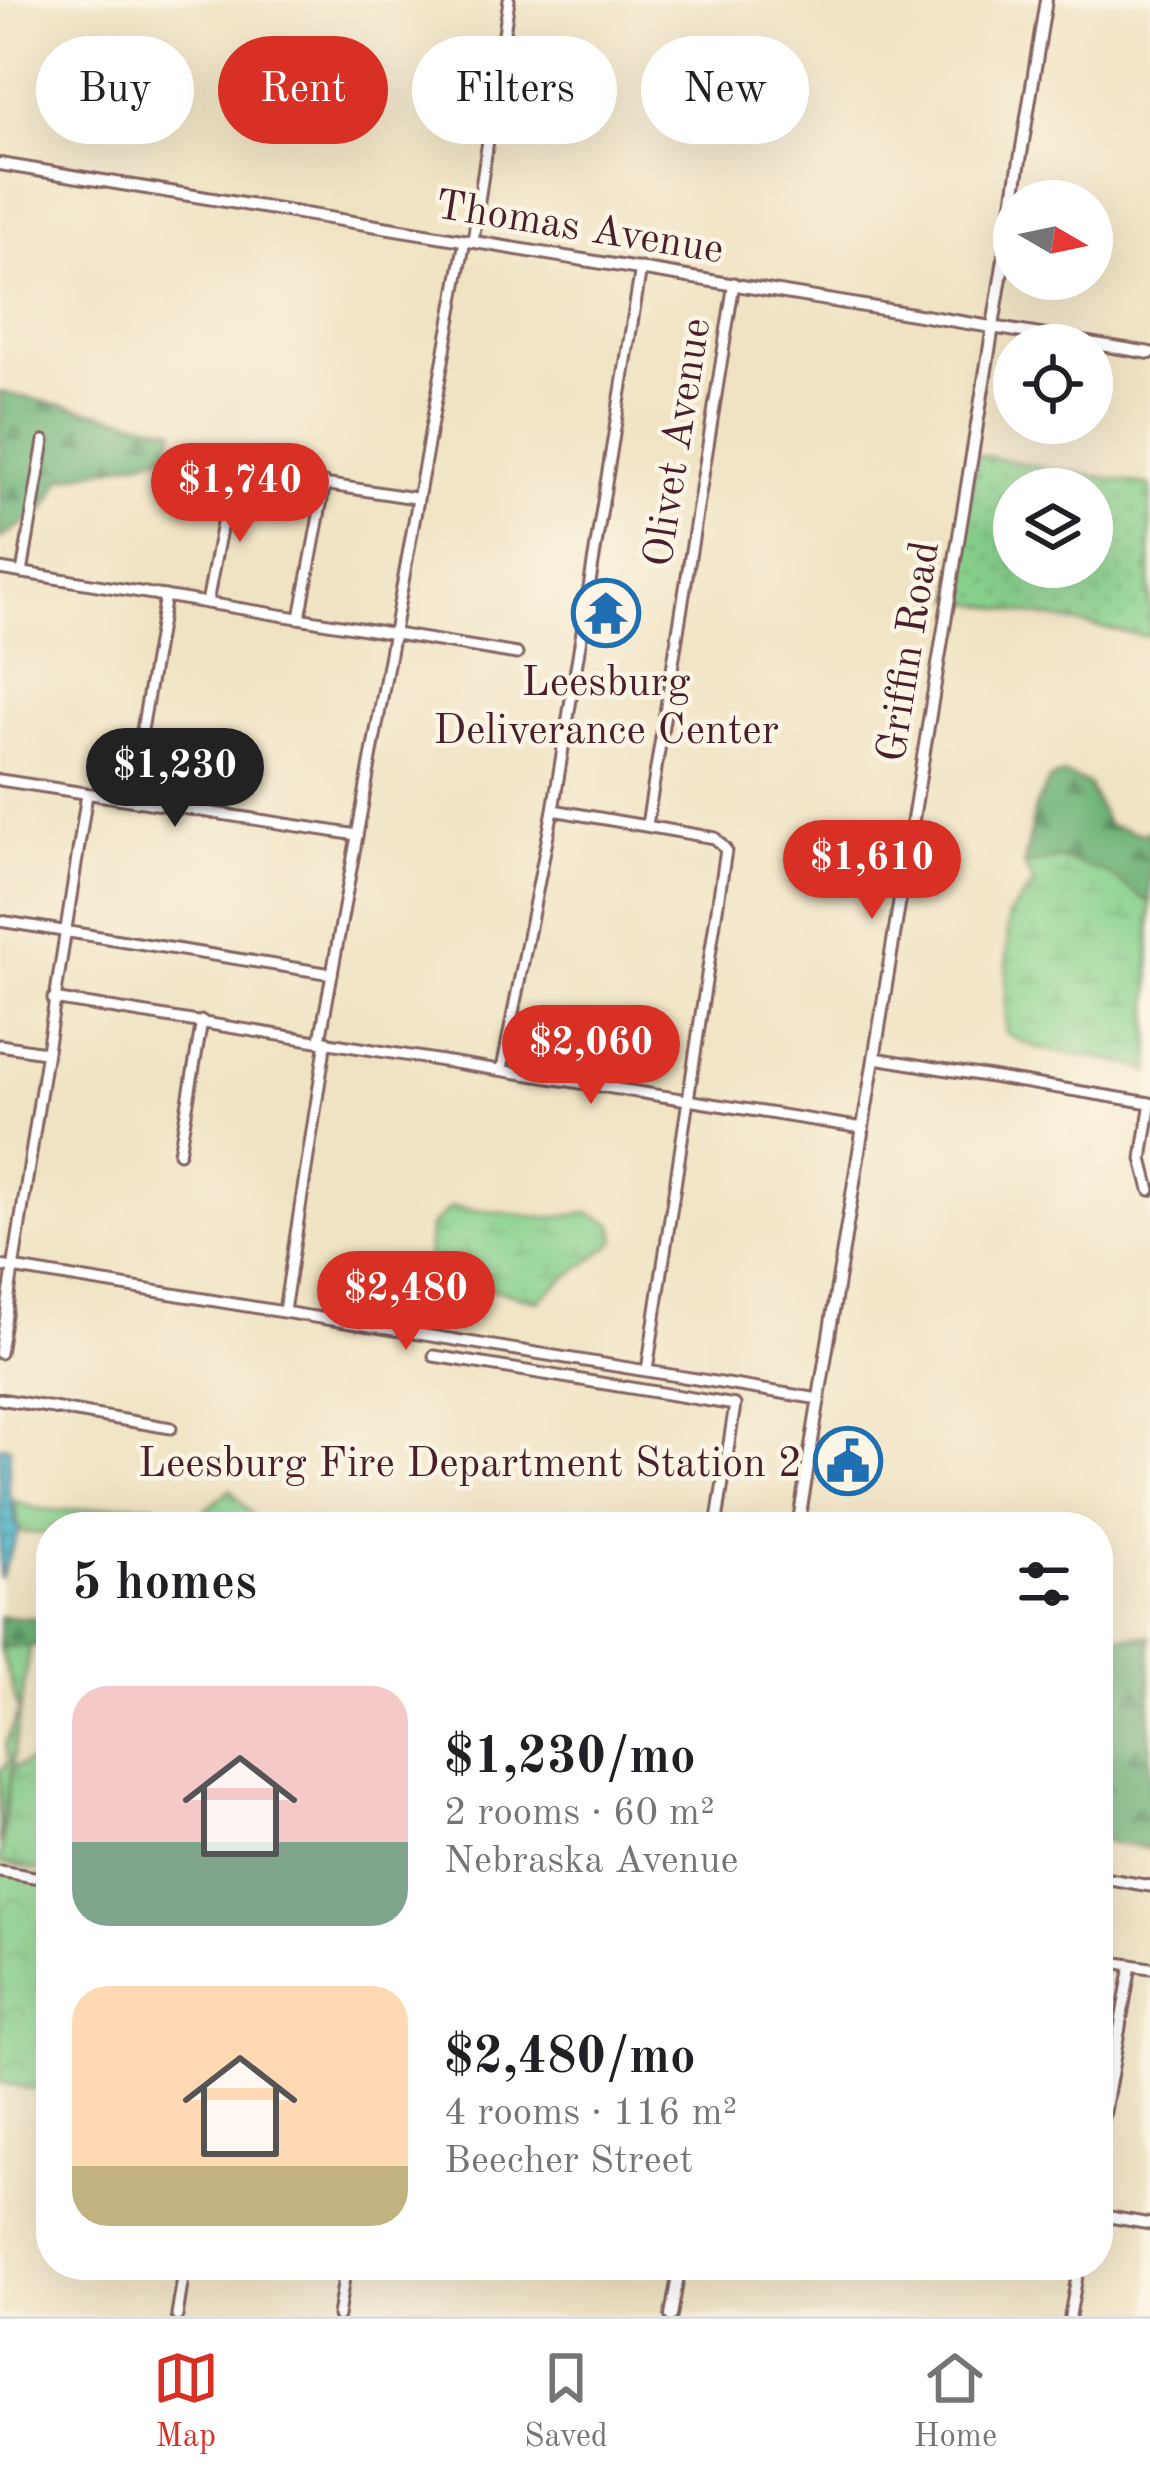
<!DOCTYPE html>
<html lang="en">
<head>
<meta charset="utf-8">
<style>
	:root { --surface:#fff; --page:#f6f6f6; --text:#202124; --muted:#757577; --line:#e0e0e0; --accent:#d93025 }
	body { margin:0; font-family:"Old Standard TT",serif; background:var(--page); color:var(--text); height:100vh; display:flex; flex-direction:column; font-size:45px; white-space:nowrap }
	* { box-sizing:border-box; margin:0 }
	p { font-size:39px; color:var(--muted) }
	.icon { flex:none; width:66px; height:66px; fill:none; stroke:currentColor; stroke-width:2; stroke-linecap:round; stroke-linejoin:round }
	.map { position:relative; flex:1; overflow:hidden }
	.details { position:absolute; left:36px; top:1512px; width:1077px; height:768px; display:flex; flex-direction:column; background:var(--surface); border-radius:48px; box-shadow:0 12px 48px #0002 }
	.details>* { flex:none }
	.guide { position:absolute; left:36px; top:36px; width:1080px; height:108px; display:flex; gap:24px }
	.needle { width:78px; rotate:99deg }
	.tools { position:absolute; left:993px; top:180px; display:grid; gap:24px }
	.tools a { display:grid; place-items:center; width:120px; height:120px; border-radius:50%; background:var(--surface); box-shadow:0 12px 48px #0002; font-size:60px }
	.price { position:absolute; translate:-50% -102px; padding:0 27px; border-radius:42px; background:var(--accent); color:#fff; font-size:39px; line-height:78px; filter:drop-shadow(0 3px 6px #0008) }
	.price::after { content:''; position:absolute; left:50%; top:72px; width:36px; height:27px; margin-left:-18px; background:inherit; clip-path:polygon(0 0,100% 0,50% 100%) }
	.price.on { background:#222; color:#fff }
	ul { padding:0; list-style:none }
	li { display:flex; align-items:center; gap:36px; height:300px; padding:0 36px }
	li span { display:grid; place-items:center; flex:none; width:336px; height:240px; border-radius:36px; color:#555 }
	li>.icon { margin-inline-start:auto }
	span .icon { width:144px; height:144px; fill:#fffc; stroke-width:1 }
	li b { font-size:51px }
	h2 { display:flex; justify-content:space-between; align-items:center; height:144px; padding:0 36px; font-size:51px }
	.tag { padding:0 42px; border-radius:54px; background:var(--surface); box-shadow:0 12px 48px #0002; font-size:42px; line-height:108px }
	.tag.on { background:var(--accent); color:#fff }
	.tabs { display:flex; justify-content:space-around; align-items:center; height:168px; border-top:3px solid var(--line); background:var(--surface); font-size:33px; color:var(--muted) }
	.tabs a { display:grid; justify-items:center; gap:6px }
	.tabs .on { color:var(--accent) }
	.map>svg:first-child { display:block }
	.grass { fill:url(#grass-dots); stroke:#69785c; stroke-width:3; fill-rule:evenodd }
	.forest { fill:url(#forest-firs); stroke:#5c6952; stroke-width:3 }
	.wetland { fill:url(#wetland-marsh); stroke:#69785c; stroke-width:3 }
	.park { fill:url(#park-crowns); stroke:#69785c; stroke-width:3 }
	.water { fill:url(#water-rules); stroke:#4a697a; stroke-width:3 }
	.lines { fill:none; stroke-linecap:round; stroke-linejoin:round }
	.minor-casing { stroke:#846460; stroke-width:15 }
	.tertiary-casing { stroke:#846460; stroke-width:16 }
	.minor { stroke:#fff; stroke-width:9 }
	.tertiary { stroke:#fff; stroke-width:10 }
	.labels { text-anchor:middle; stroke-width:9; stroke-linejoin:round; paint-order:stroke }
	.street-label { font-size:42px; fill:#4a1f2b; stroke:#fcf5e5 }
	.poi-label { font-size:42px; fill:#4a1f2b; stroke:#fcf5e5 }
</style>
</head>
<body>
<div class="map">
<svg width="1150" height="2316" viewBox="0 0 1150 2316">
	<defs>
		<pattern id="grass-dots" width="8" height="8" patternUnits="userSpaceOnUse" patternTransform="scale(3)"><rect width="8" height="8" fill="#88d18d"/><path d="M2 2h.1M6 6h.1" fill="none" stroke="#77b37a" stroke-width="1.8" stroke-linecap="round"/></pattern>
		<pattern id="forest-firs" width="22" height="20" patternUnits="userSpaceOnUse" patternTransform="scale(3)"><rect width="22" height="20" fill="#6eb378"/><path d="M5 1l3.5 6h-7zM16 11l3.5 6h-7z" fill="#5c9163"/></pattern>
		<pattern id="wetland-marsh" width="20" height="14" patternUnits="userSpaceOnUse" patternTransform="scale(3)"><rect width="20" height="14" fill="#88d18d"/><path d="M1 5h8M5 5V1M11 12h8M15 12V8" fill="none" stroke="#77b37a"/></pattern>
		<pattern id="park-crowns" width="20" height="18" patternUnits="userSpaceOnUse" patternTransform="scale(3)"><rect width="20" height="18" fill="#88d18d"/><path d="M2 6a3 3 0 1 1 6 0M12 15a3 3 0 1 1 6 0" fill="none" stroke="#77b37a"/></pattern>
		<pattern id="water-rules" width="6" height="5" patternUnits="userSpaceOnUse" patternTransform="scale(3)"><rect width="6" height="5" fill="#4ab3c9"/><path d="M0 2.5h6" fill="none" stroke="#4091a3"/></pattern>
	</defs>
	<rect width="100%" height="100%" fill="#fcf5e5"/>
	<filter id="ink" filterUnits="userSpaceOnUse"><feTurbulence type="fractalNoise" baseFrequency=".00833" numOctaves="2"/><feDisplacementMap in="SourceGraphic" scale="24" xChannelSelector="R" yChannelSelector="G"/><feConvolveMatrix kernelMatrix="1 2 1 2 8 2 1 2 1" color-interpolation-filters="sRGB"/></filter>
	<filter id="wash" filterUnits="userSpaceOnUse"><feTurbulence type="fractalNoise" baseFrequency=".004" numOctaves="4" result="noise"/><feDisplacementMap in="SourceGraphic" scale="48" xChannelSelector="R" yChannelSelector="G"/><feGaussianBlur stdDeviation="2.7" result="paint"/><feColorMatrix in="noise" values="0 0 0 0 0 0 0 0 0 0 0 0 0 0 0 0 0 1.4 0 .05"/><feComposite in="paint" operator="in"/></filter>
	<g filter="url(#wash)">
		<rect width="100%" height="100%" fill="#f0e3c3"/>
		<path class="grass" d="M977,455L1150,486V637L953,599ZM1014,489H1092V567H1014Z"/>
		<g class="forest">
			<polygon points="0,392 175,429 164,455 61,479 45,510 0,539"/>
			<path d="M1063,774L1088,784L1107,825L1143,834L1150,830V903C1113,880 1071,852 1024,865L1035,808L1049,780Z"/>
			<polygon points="0,1617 51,1618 51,1645 0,1647"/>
			<polygon points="1150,1636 1150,1849 1098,1841 1098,1637"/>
		</g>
		<g class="wetland">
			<path d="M1060,858L1107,873L1150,903V1073C1105,1049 1045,1062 1005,1032L1008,916L1034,884L1024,865Z"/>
			<path d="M451,1207L547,1218L589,1213L613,1224L616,1240C591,1264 562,1276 538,1301L437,1274L428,1258L430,1227Z"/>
			<path d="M15,1501C60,1523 111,1499 156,1505L157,1527H51V1542L47,1534L19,1532Z"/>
			<polygon points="31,1762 51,1763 51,1873 0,1863 11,1768"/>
		</g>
		<g class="park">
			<polygon points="230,1489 261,1526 197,1527 193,1521"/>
			<polygon points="30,1646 0,1844 0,1772 9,1761 5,1745 19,1711 0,1647"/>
			<polygon points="0,1871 51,1880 51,2092 0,2083"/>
		</g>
		<polygon class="water" points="0,1445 10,1447 8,1488 19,1532 0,1579"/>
	</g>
	<g filter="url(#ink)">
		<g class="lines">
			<g class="minor-casing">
				<g id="minor">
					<polyline points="473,241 509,0"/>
					<polyline points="0,569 517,654"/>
					<polyline points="22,573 44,441"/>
					<polyline points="207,603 232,470 415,498"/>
					<polyline points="300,618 325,483"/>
					<polyline points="0,780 357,835"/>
					<polyline points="130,800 165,596"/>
					<polyline points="553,810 715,838 726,850 647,1370"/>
					<polyline points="647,825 734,283"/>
					<polyline points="0,921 332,974"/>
					<polyline points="53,999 863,1128"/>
					<polyline points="320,1040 465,240"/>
					<polyline points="0,1045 44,1052"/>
					<polyline points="875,1058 1150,1103"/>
					<polyline points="502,1069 553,810 641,268"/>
					<polyline points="1150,1108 1142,1159 1150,1190"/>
					<polyline points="179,1153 202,1021"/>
					<polyline points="0,1266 819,1399"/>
					<polyline points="284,1311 326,1041"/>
					<polyline points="0,1353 87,794"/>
					<polyline points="434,1356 735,1405 716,1527"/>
					<polyline points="0,1399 171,1428"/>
					<polyline points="0,1871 51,1880"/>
					<polyline points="1098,1877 1150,1886"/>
					<polyline points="1098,1960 1150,1968"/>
					<polyline points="1098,2151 1131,1965"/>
					<polyline points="1098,2215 1150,2224"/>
					<polyline points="177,2316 185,2265"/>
					<polyline points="338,2316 346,2265"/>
					<polyline points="1070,2316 1079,2265"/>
				</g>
			</g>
			<g class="tertiary-casing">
				<g id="tertiary">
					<polyline points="0,164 1150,353"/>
					<polyline points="798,1527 1046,0"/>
					<polyline points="671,2316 680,2265"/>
				</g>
			</g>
			<use href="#minor" class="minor"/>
			<use href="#tertiary" class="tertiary"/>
		</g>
	</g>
	<defs>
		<g id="temple-ring" transform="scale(3.45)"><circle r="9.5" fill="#fcf5e5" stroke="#1f6fb2" stroke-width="1.5"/><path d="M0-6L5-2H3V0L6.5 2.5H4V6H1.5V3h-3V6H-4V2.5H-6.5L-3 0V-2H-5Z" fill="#1f6fb2"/></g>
		<g id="civic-ring" transform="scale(3.45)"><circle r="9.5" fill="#fcf5e5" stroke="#1f6fb2" stroke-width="1.5"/><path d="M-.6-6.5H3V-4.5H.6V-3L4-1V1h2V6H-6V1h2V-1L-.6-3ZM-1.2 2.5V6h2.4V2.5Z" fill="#1f6fb2"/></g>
	</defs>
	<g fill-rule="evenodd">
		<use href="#temple-ring" x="606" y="613"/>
		<use href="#civic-ring" x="848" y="1461"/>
	</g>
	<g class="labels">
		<g class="street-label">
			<text transform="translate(580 225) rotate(9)" y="15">Thomas Avenue</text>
			<text transform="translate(675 442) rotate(-81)" y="15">Olivet Avenue</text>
			<text transform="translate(906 651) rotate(-81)" y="15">Griffin Road</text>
		</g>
		<g class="poi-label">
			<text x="606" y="695">Leesburg<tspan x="606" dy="48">Deliverance Center</tspan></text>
			<text x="802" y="1476" text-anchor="end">Leesburg Fire Department Station 2</text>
		</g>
	</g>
</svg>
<div class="tools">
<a><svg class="needle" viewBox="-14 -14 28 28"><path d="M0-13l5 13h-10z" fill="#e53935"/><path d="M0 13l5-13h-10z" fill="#757577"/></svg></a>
<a><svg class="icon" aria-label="locate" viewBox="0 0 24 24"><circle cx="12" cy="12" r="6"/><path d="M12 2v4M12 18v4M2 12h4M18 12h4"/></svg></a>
<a><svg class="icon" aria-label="layers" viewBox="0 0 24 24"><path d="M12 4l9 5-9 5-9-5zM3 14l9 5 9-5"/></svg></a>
</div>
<b class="price" style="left:240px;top:545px">$1,740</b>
<b class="price on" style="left:175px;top:830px">$1,230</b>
<b class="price" style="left:872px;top:922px">$1,610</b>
<b class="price" style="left:591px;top:1107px">$2,060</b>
<b class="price" style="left:406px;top:1353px">$2,480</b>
<div class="guide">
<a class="tag">Buy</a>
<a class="tag on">Rent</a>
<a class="tag">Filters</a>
<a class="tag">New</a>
</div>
<section class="details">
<h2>5 homes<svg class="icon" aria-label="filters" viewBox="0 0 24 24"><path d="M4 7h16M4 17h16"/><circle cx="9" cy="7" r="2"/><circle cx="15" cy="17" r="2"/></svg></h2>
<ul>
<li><span style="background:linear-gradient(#f6c9c9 65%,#7fa58c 0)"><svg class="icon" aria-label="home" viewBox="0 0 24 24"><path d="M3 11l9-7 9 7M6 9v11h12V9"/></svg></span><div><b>$1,230/mo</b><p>2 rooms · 60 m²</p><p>Nebraska Avenue</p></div></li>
<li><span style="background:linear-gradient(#ffd9b3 75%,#c2b280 0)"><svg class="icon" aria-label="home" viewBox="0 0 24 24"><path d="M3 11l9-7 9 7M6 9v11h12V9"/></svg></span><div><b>$2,480/mo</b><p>4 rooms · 116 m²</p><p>Beecher Street</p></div></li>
</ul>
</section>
</div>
<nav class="tabs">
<a class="on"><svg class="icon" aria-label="map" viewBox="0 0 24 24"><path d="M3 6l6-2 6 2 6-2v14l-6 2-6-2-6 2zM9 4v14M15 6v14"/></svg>Map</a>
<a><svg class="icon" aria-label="saved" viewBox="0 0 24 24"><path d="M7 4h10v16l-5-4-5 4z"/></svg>Saved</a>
<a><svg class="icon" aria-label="home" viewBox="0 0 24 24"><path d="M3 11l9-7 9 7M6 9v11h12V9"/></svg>Home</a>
</nav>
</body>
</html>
